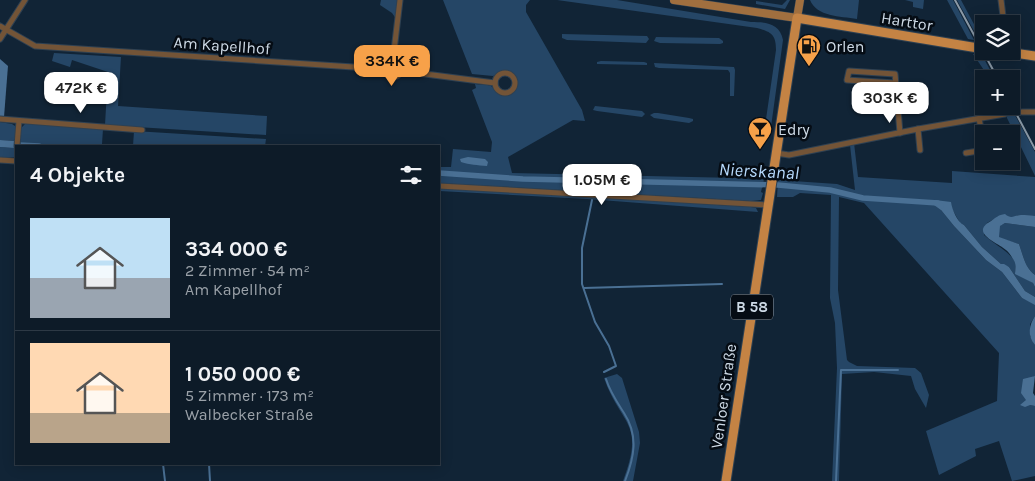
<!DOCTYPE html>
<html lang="de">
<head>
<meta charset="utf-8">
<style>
	:root { --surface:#0d1b28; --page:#162430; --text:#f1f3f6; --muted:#9aa1a8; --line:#2d3945; --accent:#f7a149 }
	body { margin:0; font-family:Karla,sans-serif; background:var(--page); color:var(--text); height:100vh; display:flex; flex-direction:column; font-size:19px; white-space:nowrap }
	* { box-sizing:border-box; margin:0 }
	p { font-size:16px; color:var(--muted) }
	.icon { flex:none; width:28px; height:28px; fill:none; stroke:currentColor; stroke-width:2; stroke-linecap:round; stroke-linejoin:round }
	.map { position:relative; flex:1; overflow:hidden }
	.side { position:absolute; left:15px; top:145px; width:425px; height:320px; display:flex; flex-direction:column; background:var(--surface); border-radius:0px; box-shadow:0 2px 12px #0003,0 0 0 1px var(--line) }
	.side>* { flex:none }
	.buttons { position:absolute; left:975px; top:15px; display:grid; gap:10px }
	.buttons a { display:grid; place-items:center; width:45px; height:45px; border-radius:0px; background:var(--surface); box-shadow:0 2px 12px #0003,0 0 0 1px var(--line); font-size:25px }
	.price { position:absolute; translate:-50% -42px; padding:0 11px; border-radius:10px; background:#fff; color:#222; font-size:16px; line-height:32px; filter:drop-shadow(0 1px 2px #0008) }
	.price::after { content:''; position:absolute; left:50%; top:30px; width:15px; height:11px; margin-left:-8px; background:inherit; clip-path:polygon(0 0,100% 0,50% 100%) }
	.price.selected { background:var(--accent); color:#111 }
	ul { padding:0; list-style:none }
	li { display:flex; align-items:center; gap:15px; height:125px; padding:0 15px }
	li+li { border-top:1px solid var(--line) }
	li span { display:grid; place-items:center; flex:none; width:140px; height:100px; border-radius:0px; color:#555 }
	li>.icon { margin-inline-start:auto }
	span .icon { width:60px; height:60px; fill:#fffc; stroke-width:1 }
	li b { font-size:21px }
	h2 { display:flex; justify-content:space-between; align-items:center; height:60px; padding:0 15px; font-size:21px }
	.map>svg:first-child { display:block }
	.green { fill:#254666 }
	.water { fill:#4a7094 }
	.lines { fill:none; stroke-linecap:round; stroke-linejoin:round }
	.stream { stroke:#4a7094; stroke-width:2 }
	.canal { stroke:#4a7094; stroke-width:5.5 }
	.street-casing { stroke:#2f4152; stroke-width:7 }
	.secondary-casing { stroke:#2f4152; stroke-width:9 }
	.primary-casing { stroke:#2f4152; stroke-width:11 }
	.street { stroke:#735437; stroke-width:5 }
	.secondary { stroke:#a06f3f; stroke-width:8 }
	.primary { stroke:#c48344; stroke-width:9 }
	.rail { stroke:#8a99a7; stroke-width:2 }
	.labels { text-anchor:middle; stroke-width:5; stroke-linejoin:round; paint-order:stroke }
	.shield { fill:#050c14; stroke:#929ca7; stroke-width:1 }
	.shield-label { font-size:15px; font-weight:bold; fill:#cedae6 }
	.street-label { font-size:16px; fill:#cedae6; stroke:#050c14 }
	.poi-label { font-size:16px; fill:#cedae6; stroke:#050c14; text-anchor:start }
	.water-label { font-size:18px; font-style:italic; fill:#b7dafd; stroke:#050c14 }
</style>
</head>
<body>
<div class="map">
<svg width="1035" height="481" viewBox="0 0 1035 481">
	<rect width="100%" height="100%" fill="#112436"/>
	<g class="green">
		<polygon points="381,0 400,0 397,20 392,13 380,5"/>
		<path d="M443,0H530L526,5V12L582,110L585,121L573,120L508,157L512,173L737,178L755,180L764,179L761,192L763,193L761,200L751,201L439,183V167H451L453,149L491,152L492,142L472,90L476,88L475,84C479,85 487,84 491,86C495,88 496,93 500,95C512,100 521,86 515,76L506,71L493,76L472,74Z"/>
		<path d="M557,0H617L751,22C765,22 780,23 783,40L770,134L764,133L776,50C776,34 771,32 757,28Z"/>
		<polygon points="787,0 790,0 785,9 756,4 756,1 782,5"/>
		<path d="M810,0H859L857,19C840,16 817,17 810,0Z"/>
		<polygon points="905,0 924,0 923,9 913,7 913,2"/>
		<polygon points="947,0 953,0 974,40 968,39"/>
		<polygon points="957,0 961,0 983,41 979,40"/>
		<polygon points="562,34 647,36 649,39 646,43 567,40 562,38"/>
		<polygon points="656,37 719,38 723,41 723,43 720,44 660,43 654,41"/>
		<polygon points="54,53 121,57 118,106 267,116 266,135 105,125 108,72 72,60 70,67 52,61"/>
		<polygon points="973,54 982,55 995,79 990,79"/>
		<polygon points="601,61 644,62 647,63 647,65 597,64 597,62"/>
		<polygon points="654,63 734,67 735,70 734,96 730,96 730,73 728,70 659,68 655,67"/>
		<polygon points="595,106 642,111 645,114 642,117 597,111 593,110"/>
		<polygon points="1004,106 1010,106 1035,152 1035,176 1007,118 1007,112"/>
		<polygon points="658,113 689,118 693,119 693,121 689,123 654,118 650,115 654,113"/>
		<polygon points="0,122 12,124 15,126 15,141 0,140"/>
		<polygon points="26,123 103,129 102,144 132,146 19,146 20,129"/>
		<polygon points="134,131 266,139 265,146 133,146"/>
		<path d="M854,143L858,177L952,183V171L1035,177V216L1018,215L1013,218L994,219L987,223L984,235C996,246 1007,249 1016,263L1015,272L1033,283L1035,287V297L1025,291L1009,267L1001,264L982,247L964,225L960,223L951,207L941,210L954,226L986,260L1002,272L1022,298L1035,304V316L1030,324V336L1035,345V376L1031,378L1030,405L1035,406V476L1012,481L999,441L975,449L976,456L939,475L926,431L997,401L999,353L864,203L839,197L838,290L847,360L849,362L857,366L915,368L921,373L929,395L926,408L915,389L911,376L874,372L842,374L839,481H832L837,368L835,323L830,298L831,195L800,193L793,197H777L778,180L837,184L855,190L850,145Z"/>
		<polygon points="0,147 15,148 14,157 0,157"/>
		<polygon points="439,188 751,207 756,208 758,212 587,199 439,191"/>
		<path d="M1005,223L1035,227V275C1025,268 1023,255 1019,244L999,238V226Z"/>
		<path d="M617,374L622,378L639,432L640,443L633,481H623C646,422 621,426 604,378Z"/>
	</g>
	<g class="water">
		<polygon points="0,59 8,66 4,117 0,117"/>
		<polygon points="0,140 15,141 15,148 0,147"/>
		<path d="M468,157L485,159L488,162L487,166C477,165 470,165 461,162L460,159Z"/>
		<path d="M935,200L951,202C952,209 957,222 964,225L982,247L1001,264H1004L1009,267L1025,291L1035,297V305L1022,298L1002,272L986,260L954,226L941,210L934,205Z"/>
		<path d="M1005,214C1012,220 1014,215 1021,215C1026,215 1031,215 1035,216V227L1005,223L1000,226L999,237L1019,244C1023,255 1025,268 1035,275V287L1033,283L1015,274C1015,269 1017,264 1013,259C1011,256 1009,252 1006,250C998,243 969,233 991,221C997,217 998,215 1005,214Z"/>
		<path d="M1035,316V345C1027,336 1029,325 1035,316Z"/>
		<polygon points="1035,376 1033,393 1035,396 1035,406 1030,405 1025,407 1020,405 1026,400 1021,393 1023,379"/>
	</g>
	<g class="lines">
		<g class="stream">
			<polyline points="592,186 593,181"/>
			<polyline points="592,200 582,248 582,284 595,322 609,346 616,366 604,372"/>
			<polyline points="584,288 722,284"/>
			<path d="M606,379C610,392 617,402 624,413C639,436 634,458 625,481"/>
			<polyline points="163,464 165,481"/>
			<polyline points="209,464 210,481"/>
			<polyline points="836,481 841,370 898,370"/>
		</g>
		<g class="canal">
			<polyline points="0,144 39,146"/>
			<polyline points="439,173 523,179 778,185 830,190 863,198 938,203 941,206"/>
		</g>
		<g class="street-casing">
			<g id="street">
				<polyline points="1001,0 1004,24"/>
				<polyline points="0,26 35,46 384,69"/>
				<polyline points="0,39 25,0"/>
				<polyline points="393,59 400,0"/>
				<circle cx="393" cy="68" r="9"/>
				<polyline points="402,71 495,83"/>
				<circle cx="505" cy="83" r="10"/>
				<polyline points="895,83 847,80 849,71 895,74 900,133"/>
				<polyline points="1022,112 1035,112"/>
				<polyline points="0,119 142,130"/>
				<polyline points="979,119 984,142"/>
				<polyline points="918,129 920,150"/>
				<polyline points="17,146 19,121"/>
				<polyline points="776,153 789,155 918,129 1005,114"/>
				<polyline points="966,153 984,150"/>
				<polyline points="1011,153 1014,153"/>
				<polyline points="0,160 16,161"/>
				<polyline points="439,186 767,205"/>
			</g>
		</g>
		<g class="secondary-casing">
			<polyline id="secondary" points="674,0 797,18 800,0"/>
		</g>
		<g class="primary-casing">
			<g id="primary">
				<polyline points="1000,51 1035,56"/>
				<polyline points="726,481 797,18 984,49"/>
			</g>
		</g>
		<use href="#street" class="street"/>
		<use href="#secondary" class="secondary"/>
		<use href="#primary" class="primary"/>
		<g class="rail">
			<polyline points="955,0 998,79"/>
			<polyline points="1011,104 1035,149"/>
		</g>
	</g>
	<defs>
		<g id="fuel-pin" transform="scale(1.25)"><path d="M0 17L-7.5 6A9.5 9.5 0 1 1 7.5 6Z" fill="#f7a149" stroke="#050c14"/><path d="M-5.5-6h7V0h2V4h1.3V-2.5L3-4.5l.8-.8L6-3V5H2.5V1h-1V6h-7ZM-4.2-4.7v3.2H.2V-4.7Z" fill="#111"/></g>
		<g id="bar-pin" transform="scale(1.25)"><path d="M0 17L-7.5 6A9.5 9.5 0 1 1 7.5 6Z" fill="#f7a149" stroke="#050c14"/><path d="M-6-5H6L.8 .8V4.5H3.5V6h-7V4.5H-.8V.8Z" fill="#111"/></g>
	</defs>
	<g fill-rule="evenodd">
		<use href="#fuel-pin" x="809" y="46"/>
		<use href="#bar-pin" x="760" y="129"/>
	</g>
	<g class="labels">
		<rect class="shield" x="731" y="294.5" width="42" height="25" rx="4"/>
		<g class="shield-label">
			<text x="752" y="312">B 58</text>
		</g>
		<g class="street-label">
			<text transform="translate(907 21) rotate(9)" y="6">Harttor</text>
			<text transform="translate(222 45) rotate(4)" y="6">Am Kapellhof</text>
			<text transform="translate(723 396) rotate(-82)" y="6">Venloer Straße</text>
		</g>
		<g class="poi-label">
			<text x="826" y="52">Orlen</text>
			<text x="778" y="135">Edry</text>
		</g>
		<g class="water-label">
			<text transform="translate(759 171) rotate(3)" y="6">Nierskanal</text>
		</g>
	</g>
</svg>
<div class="buttons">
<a><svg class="icon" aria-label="layers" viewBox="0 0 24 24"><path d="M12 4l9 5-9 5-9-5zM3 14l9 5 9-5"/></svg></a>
<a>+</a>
<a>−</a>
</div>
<b class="price selected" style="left:392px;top:87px">334K €</b>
<b class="price" style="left:81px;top:114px">472K €</b>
<b class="price" style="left:890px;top:124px">303K €</b>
<b class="price" style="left:602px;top:206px">1.05M €</b>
<section class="side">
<h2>4 Objekte<svg class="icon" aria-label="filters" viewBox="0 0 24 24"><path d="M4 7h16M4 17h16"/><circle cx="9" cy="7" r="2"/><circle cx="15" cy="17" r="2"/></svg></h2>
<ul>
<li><span style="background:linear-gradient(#bfe0f5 60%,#9aa5b1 0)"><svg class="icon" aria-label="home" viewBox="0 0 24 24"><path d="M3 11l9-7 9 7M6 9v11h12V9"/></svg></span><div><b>334 000 €</b><p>2 Zimmer · 54 m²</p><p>Am Kapellhof</p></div></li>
<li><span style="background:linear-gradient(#ffd9b3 70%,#b9a48a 0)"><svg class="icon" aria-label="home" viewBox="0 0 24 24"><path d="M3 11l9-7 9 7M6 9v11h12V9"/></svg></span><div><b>1 050 000 €</b><p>5 Zimmer · 173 m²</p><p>Walbecker Straße</p></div></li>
</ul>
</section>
</div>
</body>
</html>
